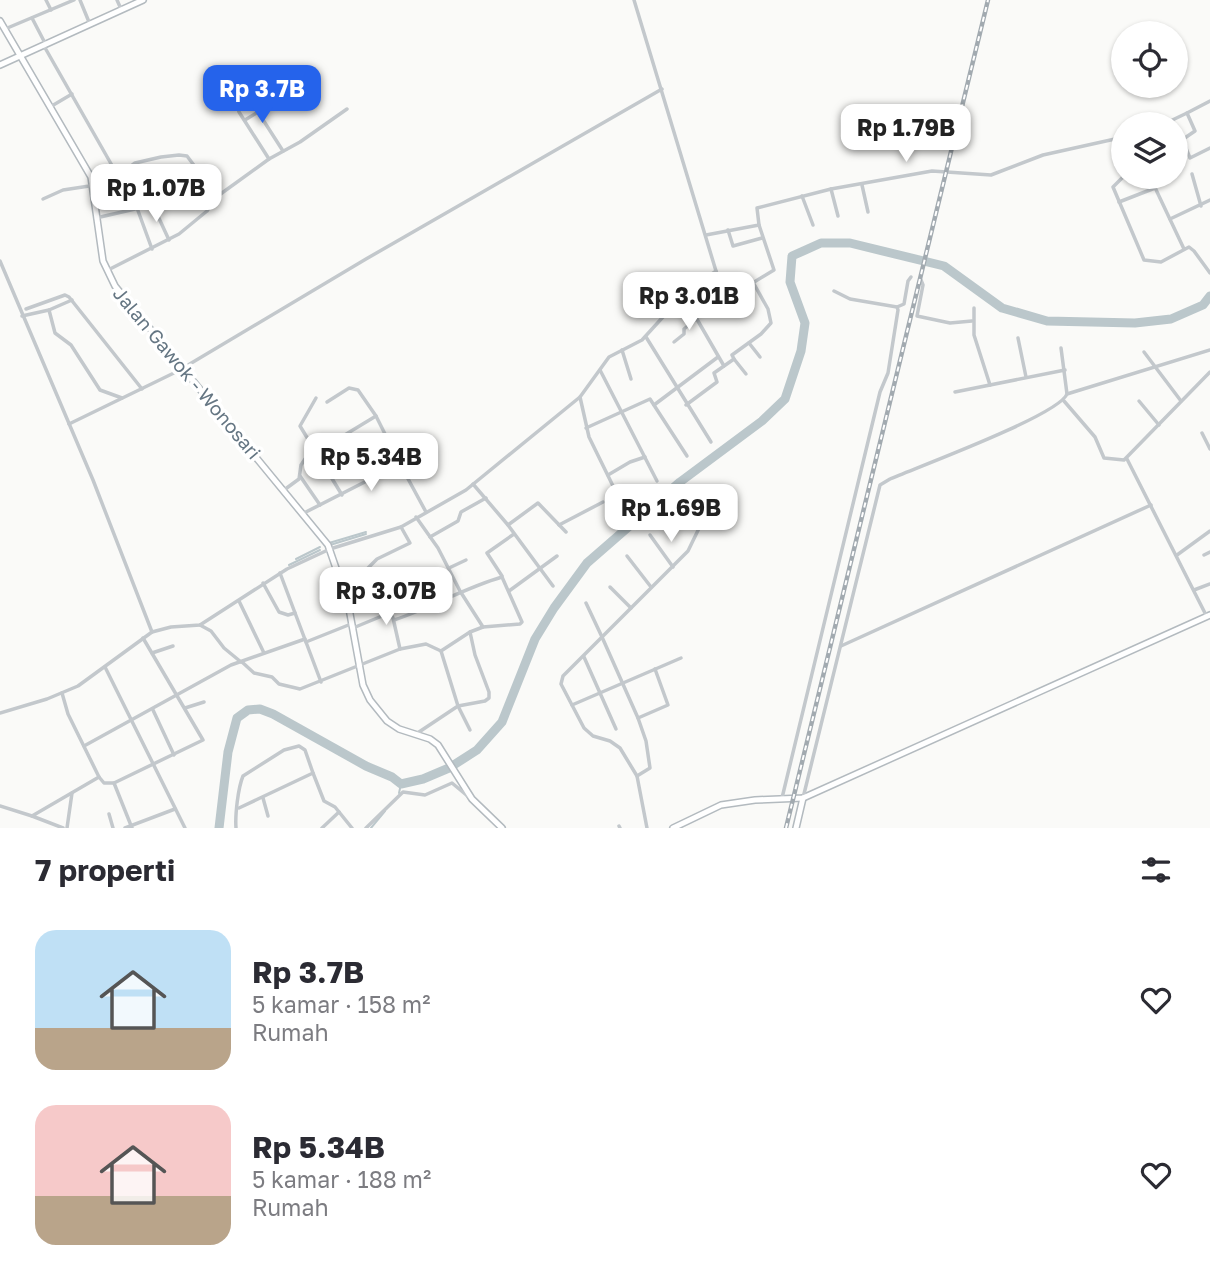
<!DOCTYPE html>
<html lang="id">
<head>
<meta charset="utf-8">
<style>
	:root { --surface:#fff; --page:#f2f2f3; --text:#2b2b33; --muted:#7c7c81; --accent:#2563eb }
	body { margin:0; font-family:"Golos Text",sans-serif; background:var(--page); color:var(--text); height:100vh; display:flex; flex-direction:column; font-size:26px; white-space:nowrap }
	* { box-sizing:border-box; margin:0 }
	p { font-size:23px; color:var(--muted) }
	.icon { flex:none; width:38px; height:38px; fill:none; stroke:currentColor; stroke-width:2; stroke-linecap:round; stroke-linejoin:round }
	.map { position:relative; height:828px; overflow:hidden }
	.side { display:flex; flex-direction:column; background:var(--surface); flex:1 }
	.side>* { flex:none }
	.tools { position:absolute; left:1111px; top:21px; display:grid; gap:14px }
	.tools a { display:grid; place-items:center; width:77px; height:77px; border-radius:50%; background:var(--surface); box-shadow:0 2px 5px #0004; font-size:35px }
	.price { position:absolute; translate:-50% -60px; padding:0 16px; border-radius:14px; background:#fff; color:#222; font-size:23px; line-height:46px; filter:drop-shadow(0 2px 4px #0008) }
	.price::after { content:''; position:absolute; left:50%; top:42px; width:21px; height:16px; margin-left:-10px; background:inherit; clip-path:polygon(0 0,100% 0,50% 100%) }
	.price.current { background:var(--accent); color:#fff }
	ul { padding:0; list-style:none }
	li { display:flex; align-items:center; gap:21px; height:175px; padding:0 35px }
	li span { display:grid; place-items:center; flex:none; width:196px; height:140px; border-radius:21px; color:#555 }
	li>.icon { margin-inline-start:auto }
	span .icon { width:84px; height:84px; fill:#fffc; stroke-width:1 }
	li b { font-size:30px }
	h2 { display:flex; justify-content:space-between; align-items:center; height:84px; padding:0 35px; font-size:30px }
	.map>svg:first-child { display:block }
	.lines { fill:none; stroke-linecap:round; stroke-linejoin:round }
	.stream { stroke:#bbc7cb; stroke-width:2 }
	.river { stroke:#bbc7cb; stroke-width:9 }
	.secondary-casing { stroke:#b3babf; stroke-width:8 }
	.street { stroke:#c3c8cc; stroke-width:3.5 }
	.secondary { stroke:#fff; stroke-width:5 }
	.rail-casing { stroke:#a2aab0; stroke-width:4.5 }
	.rail { stroke:#fff; stroke-width:2; stroke-dasharray:5; stroke-linecap:butt }
	.labels { text-anchor:middle; stroke-width:7; stroke-linejoin:round; paint-order:stroke }
	.street-label { font-size:19px; fill:#657683; stroke:#fff }
</style>
</head>
<body>
<div class="map">
<svg width="1210" height="828" viewBox="0 0 1210 828">
	<rect width="100%" height="100%" fill="#fafaf8"/>
	<g class="lines">
		<g class="stream">
			<polyline points="329,543 366,532"/>
			<polyline points="330,545 366,534"/>
			<polyline points="296,559 320,547"/>
			<polyline points="289,565 320,550"/>
			<polyline points="399,793 401,784"/>
			<polyline points="371,828 385,811"/>
		</g>
		<polyline class="river" points="219,828 228,752 237,718 248,710 260,709 273,714 366,766 392,777 401,784 423,779 449,768 477,750 502,722 535,639 554,608 587,563 680,482 762,421 785,399 801,351 805,323 790,282 792,256 821,243 850,243 944,266 1002,308 1047,321 1135,323 1171,319 1203,305 1210,296"/>
		<g class="secondary-casing">
			<g id="secondary">
				<polyline points="0,21 91,177 103,261 115,286 328,545 348,603 363,685 370,700 387,721 399,729 430,739 438,745 472,799 502,828"/>
				<polyline points="0,65 143,0"/>
				<polyline points="673,828 721,805 755,800 803,798 1210,615"/>
				<polyline points="796,828 803,798"/>
			</g>
		</g>
		<g class="street">
			<polyline points="46,0 51,10"/>
			<polyline points="80,0 89,22"/>
			<polyline points="117,0 121,9"/>
			<polyline points="634,0 716,271 726,298"/>
			<polyline points="32,18 45,43"/>
			<polyline points="5,29 74,0"/>
			<polyline points="44,46 118,176"/>
			<polyline points="249,98 283,151"/>
			<polyline points="236,100 239,112 269,159"/>
			<polyline points="50,107 72,94"/>
			<polyline points="245,120 258,112"/>
			<polyline points="1164,124 1187,113"/>
			<polyline points="1183,141 1190,158 1210,148"/>
			<polyline points="1176,144 1195,131 1187,113 1210,101"/>
			<polyline points="1192,174 1201,206"/>
			<polyline points="1124,176 1113,187 1144,260 1161,262 1189,247 1194,251 1210,273"/>
			<polyline points="1150,177 1184,249"/>
			<polyline points="862,185 868,212"/>
			<polyline points="831,189 838,216"/>
			<polyline points="802,196 813,225"/>
			<polyline points="43,199 63,190 109,183 135,163 161,157 179,155 187,156 193,164 215,198"/>
			<polyline points="151,201 169,240"/>
			<polyline points="1119,202 1155,188"/>
			<polyline points="137,208 152,249"/>
			<polyline points="96,218 135,209 201,175"/>
			<polyline points="1170,219 1210,200"/>
			<polyline points="728,230 733,246 762,238"/>
			<polyline points="706,235 759,225 757,208 831,189 932,171 991,175 1043,155 1124,137"/>
			<polyline points="0,261 93,480 152,632"/>
			<polyline points="108,270 179,234 207,211 215,198 269,159 300,142 347,109"/>
			<polyline points="921,280 923,285 917,316 950,323 972,321"/>
			<polyline points="683,295 724,366"/>
			<polyline points="897,307 904,304 908,281 911,277"/>
			<polyline points="974,308 974,335 990,385"/>
			<polyline points="26,309 65,295 69,297 142,389"/>
			<polyline points="49,310 72,300"/>
			<polyline points="22,316 49,310 55,333 71,345 100,390 122,398"/>
			<polyline points="695,318 774,270 759,225"/>
			<polyline points="646,337 711,442"/>
			<polyline points="1018,338 1026,377"/>
			<polyline points="674,342 684,334 684,329 696,319"/>
			<polyline points="749,343 760,357"/>
			<polyline points="1061,348 1067,394"/>
			<polyline points="622,350 631,379"/>
			<polyline points="1144,352 1181,401"/>
			<polyline points="734,359 746,374"/>
			<polyline points="600,370 657,481"/>
			<polyline points="955,392 1065,370"/>
			<polyline points="580,397 589,437 613,486"/>
			<polyline points="316,398 300,426 342,495"/>
			<polyline points="1064,401 1095,437 1104,458 1124,460 1210,372"/>
			<polyline points="1139,401 1159,425"/>
			<polyline points="327,402 349,388 358,390 376,416"/>
			<polyline points="654,405 718,357"/>
			<polyline points="686,405 717,382 714,373 734,359 732,355 761,334 771,323 768,309 754,284"/>
			<polyline points="69,424 178,371 366,259 662,89"/>
			<polyline points="586,428 650,399 687,456"/>
			<polyline points="1202,433 1210,449"/>
			<polyline points="1127,459 1207,617"/>
			<polyline points="608,475 630,462 645,457"/>
			<polyline points="300,476 320,505"/>
			<polyline points="473,484 508,525 553,586"/>
			<polyline points="284,490 299,479 301,465 305,459 376,416 400,464"/>
			<polyline points="302,514 400,464 426,512"/>
			<polyline points="416,517 438,548 460,591 483,627"/>
			<polyline points="508,525 538,503 566,532"/>
			<polyline points="559,525 603,502"/>
			<polyline points="650,535 673,567"/>
			<polyline points="430,537 458,521 461,512 486,498"/>
			<polyline points="1177,555 1210,531"/>
			<polyline points="1204,555 1210,552"/>
			<polyline points="627,556 651,587"/>
			<polyline points="449,568 466,560"/>
			<polyline points="421,572 442,601"/>
			<polyline points="280,573 321,682"/>
			<polyline points="502,576 487,553 514,534"/>
			<polyline points="263,583 279,612 288,615 295,613"/>
			<polyline points="610,587 631,608"/>
			<polyline points="1194,590 1210,584"/>
			<polyline points="509,591 557,556"/>
			<polyline points="239,601 264,653"/>
			<polyline points="586,603 602,637 563,676 561,684 584,728 593,736 610,741 620,748 637,776"/>
			<polyline points="200,625 211,631 224,648 241,662"/>
			<polyline points="353,628 411,604"/>
			<polyline points="306,642 351,624"/>
			<polyline points="841,646 1151,505"/>
			<polyline points="400,649 393,618 383,602 368,568 377,559 410,543 401,527"/>
			<polyline points="441,651 458,706 470,730"/>
			<polyline points="152,653 173,646"/>
			<polyline points="584,657 616,729"/>
			<path d="M242,662L254,673L272,677L279,684L300,689L400,649L426,644L441,651L470,632L483,627L520,624L522,622L502,577C464,588 431,608 394,620"/>
			<polyline points="105,667 185,828"/>
			<polyline points="62,693 68,714 99,777 104,783 114,783 132,828"/>
			<polyline points="572,705 681,658"/>
			<polyline points="185,708 204,702"/>
			<polyline points="153,710 174,755"/>
			<polyline points="0,713 47,699 78,686 152,632 171,627 200,625 287,569 330,549 401,527 466,490 580,397 609,357 642,340 683,295 716,271"/>
			<polyline points="638,718 668,705 655,669"/>
			<polyline points="416,734 458,706 485,701 489,698 489,692 475,655 470,632"/>
			<polyline points="84,746 231,665 305,639"/>
			<polyline points="114,783 203,740 143,638"/>
			<polyline points="263,798 268,816"/>
			<polyline points="782,798 880,392 888,373 898,310 897,307 850,299 834,291"/>
			<path d="M803,798L880,485L890,479C918,467 1059,415 1067,394L1210,350"/>
			<polyline points="0,806 32,816"/>
			<polyline points="239,808 313,773 324,801 335,807 352,828"/>
			<polyline points="109,814 113,828"/>
			<polyline points="619,826 620,828"/>
			<polyline points="63,828 32,816 99,777"/>
			<polyline points="67,828 72,793"/>
			<polyline points="125,828 175,809"/>
			<path d="M236,828C235,815 238,788 243,776L284,750L299,746L305,750L313,773"/>
			<polyline points="322,828 339,812"/>
			<polyline points="366,828 403,792 425,795 452,783 470,798"/>
			<polyline points="647,828 637,776 650,768 646,741 638,718 602,637 688,551 703,520"/>
		</g>
		<use href="#secondary" class="secondary"/>
		<g class="rail-casing">
			<polyline id="rail" points="786,828 988,0"/>
		</g>
		<use href="#rail" class="rail"/>
	</g>
	<g class="labels">
		<g class="street-label">
			<text transform="translate(187 373) rotate(50)" y="7">Jalan Gawok - Wonosari</text>
		</g>
	</g>
</svg>
<div class="tools">
<a><svg class="icon" aria-label="locate" viewBox="0 0 24 24"><circle cx="12" cy="12" r="6"/><path d="M12 2v4M12 18v4M2 12h4M18 12h4"/></svg></a>
<a><svg class="icon" aria-label="layers" viewBox="0 0 24 24"><path d="M12 4l9 5-9 5-9-5zM3 14l9 5 9-5"/></svg></a>
</div>
<b class="price current" style="left:262px;top:125px">Rp 3.7B</b>
<b class="price" style="left:906px;top:164px">Rp 1.79B</b>
<b class="price" style="left:156px;top:224px">Rp 1.07B</b>
<b class="price" style="left:689px;top:332px">Rp 3.01B</b>
<b class="price" style="left:371px;top:493px">Rp 5.34B</b>
<b class="price" style="left:671px;top:544px">Rp 1.69B</b>
<b class="price" style="left:386px;top:627px">Rp 3.07B</b>
</div>
<section class="side">
<h2>7 properti<svg class="icon" aria-label="filters" viewBox="0 0 24 24"><path d="M4 7h16M4 17h16"/><circle cx="9" cy="7" r="2"/><circle cx="15" cy="17" r="2"/></svg></h2>
<ul>
<li><span style="background:linear-gradient(#bfe0f5 70%,#b9a48a 0)"><svg class="icon" aria-label="home" viewBox="0 0 24 24"><path d="M3 11l9-7 9 7M6 9v11h12V9"/></svg></span><div><b>Rp 3.7B</b><p>5 kamar · 158 m²</p><p>Rumah</p></div><svg class="icon" aria-label="heart" viewBox="0 0 24 24"><path d="M12 20l-8-8c-3-5 5-10 8-4 3-6 11-1 8 4z"/></svg></li>
<li><span style="background:linear-gradient(#f6c9c9 65%,#b9a48a 0)"><svg class="icon" aria-label="home" viewBox="0 0 24 24"><path d="M3 11l9-7 9 7M6 9v11h12V9"/></svg></span><div><b>Rp 5.34B</b><p>5 kamar · 188 m²</p><p>Rumah</p></div><svg class="icon" aria-label="heart" viewBox="0 0 24 24"><path d="M12 20l-8-8c-3-5 5-10 8-4 3-6 11-1 8 4z"/></svg></li>
</ul>
</section>
</body>
</html>
